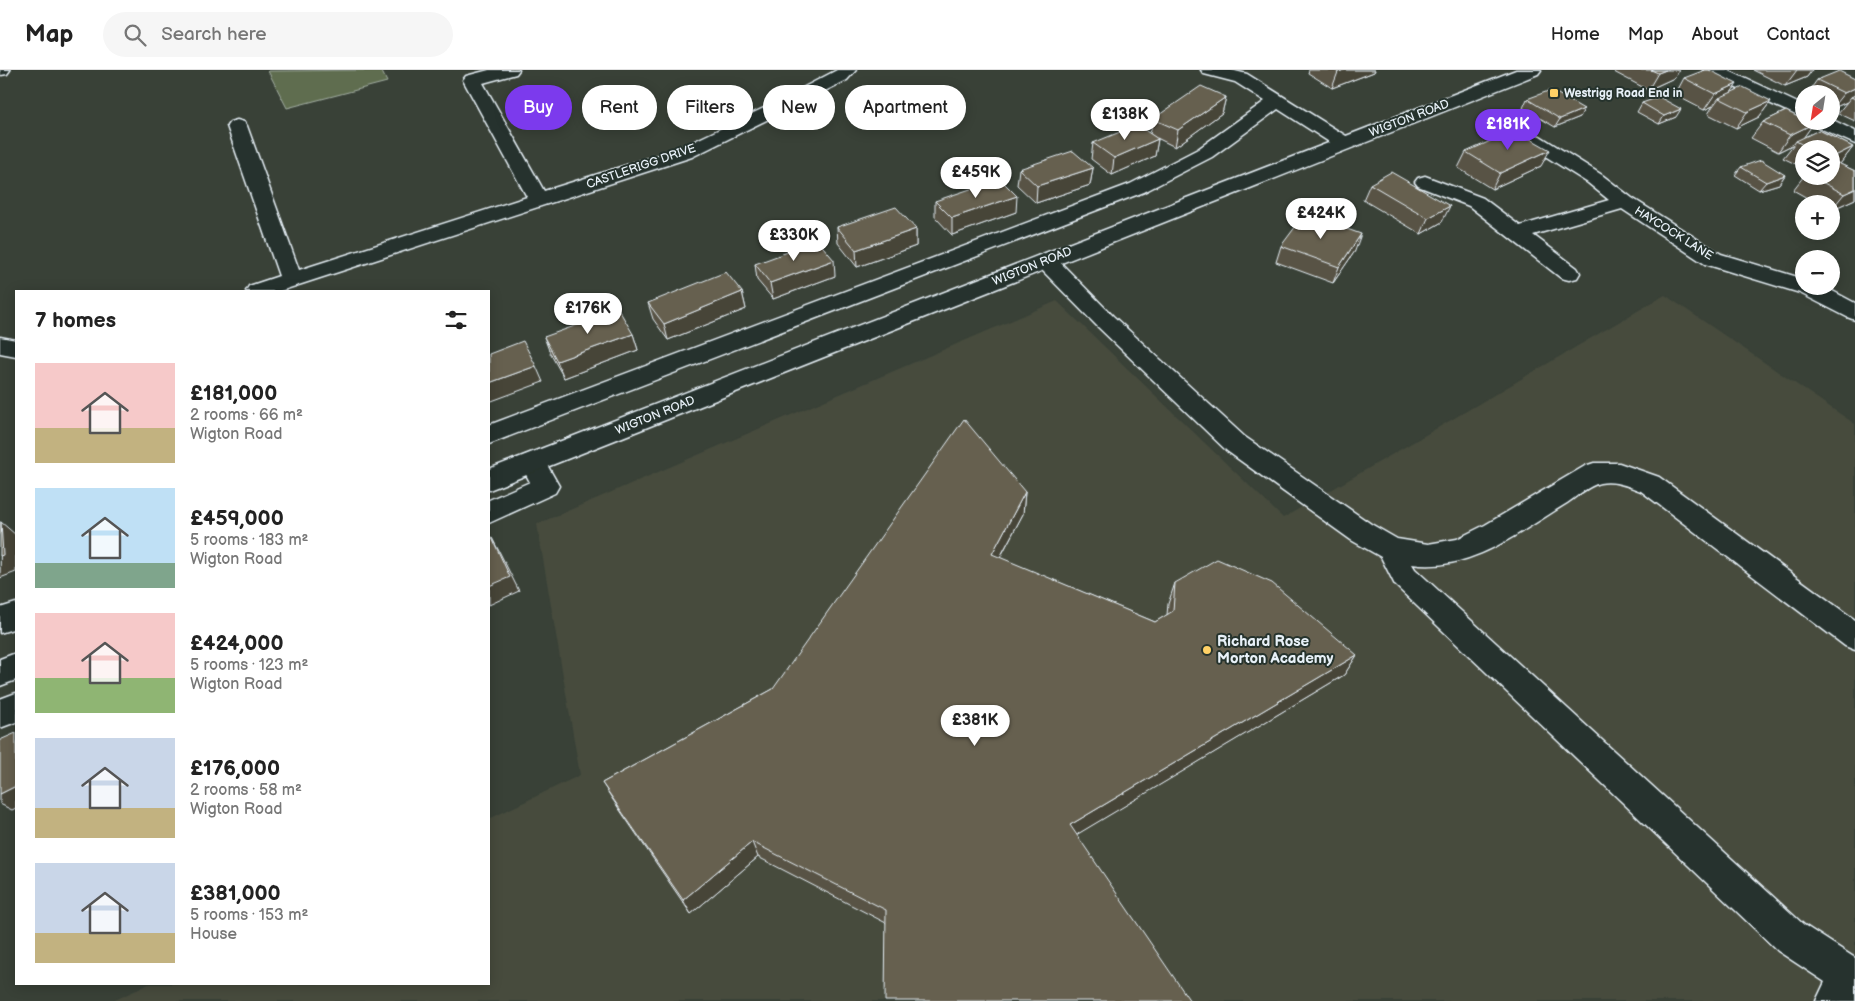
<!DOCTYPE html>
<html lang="en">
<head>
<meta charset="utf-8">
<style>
	:root { --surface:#fff; --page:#f6f6f6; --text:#222; --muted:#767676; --line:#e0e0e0; --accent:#7c3aed }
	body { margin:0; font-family:"Balsamiq Sans",sans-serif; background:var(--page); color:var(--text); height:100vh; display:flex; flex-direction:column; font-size:19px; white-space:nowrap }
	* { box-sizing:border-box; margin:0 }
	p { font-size:16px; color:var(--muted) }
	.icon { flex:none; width:28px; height:28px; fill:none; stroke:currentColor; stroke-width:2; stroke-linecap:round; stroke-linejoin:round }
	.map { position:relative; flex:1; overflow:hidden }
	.drawer { position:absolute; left:15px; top:220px; width:475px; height:695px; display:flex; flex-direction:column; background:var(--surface); border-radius:0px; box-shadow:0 2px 12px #0003 }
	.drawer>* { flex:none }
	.guide { position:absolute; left:505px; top:15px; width:475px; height:45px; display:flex; gap:10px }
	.needle { width:32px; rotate:210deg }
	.controls { position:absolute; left:1795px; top:15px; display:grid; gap:10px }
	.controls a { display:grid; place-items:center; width:45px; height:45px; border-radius:50%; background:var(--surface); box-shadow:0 2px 12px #0003; font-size:25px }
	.price { position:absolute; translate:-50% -42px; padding:0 11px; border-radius:18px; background:#fff; color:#222; font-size:16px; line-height:32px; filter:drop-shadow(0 1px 2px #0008) }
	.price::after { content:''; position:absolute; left:50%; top:30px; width:15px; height:11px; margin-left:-8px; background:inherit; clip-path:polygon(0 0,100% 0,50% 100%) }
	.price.active { background:var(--accent); color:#fff }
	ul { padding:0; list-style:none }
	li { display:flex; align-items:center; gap:15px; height:125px; padding:0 20px }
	li span { display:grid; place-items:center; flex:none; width:140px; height:100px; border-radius:0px; color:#555 }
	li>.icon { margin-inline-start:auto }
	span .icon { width:60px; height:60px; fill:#fffc; stroke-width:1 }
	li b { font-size:21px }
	h2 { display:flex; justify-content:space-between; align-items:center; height:60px; padding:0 20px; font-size:21px }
	.pill { padding:0 18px; border-radius:22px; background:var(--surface); box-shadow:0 2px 12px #0003; font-size:18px; line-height:45px }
	.pill.active { background:var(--accent); color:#fff }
	header { display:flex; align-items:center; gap:30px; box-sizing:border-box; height:70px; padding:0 25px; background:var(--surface); border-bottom:1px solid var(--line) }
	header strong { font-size:24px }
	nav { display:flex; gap:28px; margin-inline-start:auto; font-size:18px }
	.search { width:350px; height:45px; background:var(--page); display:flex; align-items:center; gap:12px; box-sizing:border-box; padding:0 18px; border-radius:28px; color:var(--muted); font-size:19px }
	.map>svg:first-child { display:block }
	.built { fill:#464b3e }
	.green { fill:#5f6d4f; stroke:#a4afa4 }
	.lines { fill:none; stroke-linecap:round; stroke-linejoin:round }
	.minor-casing { stroke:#e8f1f8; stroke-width:3 }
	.major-casing { stroke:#e8f1f8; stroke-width:3 }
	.minor { fill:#26332d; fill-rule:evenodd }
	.major { fill:#26332d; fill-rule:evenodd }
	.wall { fill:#585344; stroke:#e8f1f8 }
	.shaded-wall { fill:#474437; stroke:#e8f1f8 }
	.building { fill:#66614f; stroke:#e8f1f8 }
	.poi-dot { fill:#ffd166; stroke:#26332d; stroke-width:2 }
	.labels { text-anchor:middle; stroke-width:4; stroke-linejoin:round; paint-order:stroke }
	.far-poi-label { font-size:12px; font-weight:bold; fill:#e8f1f8; stroke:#26332d; text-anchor:start }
	.far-street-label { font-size:12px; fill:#e8f1f8; stroke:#26332d }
	.poi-label { font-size:15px; font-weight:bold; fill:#e8f1f8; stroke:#26332d; text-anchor:start }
</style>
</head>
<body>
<header>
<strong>Map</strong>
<div class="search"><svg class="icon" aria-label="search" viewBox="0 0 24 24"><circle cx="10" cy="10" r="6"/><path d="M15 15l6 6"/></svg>Search here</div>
<nav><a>Home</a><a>Map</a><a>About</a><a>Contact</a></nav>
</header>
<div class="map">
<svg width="1855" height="931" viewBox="0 0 1855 931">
	<rect width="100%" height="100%" fill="#394137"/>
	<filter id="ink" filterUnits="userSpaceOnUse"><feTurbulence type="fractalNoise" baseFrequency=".02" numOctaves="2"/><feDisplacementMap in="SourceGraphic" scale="10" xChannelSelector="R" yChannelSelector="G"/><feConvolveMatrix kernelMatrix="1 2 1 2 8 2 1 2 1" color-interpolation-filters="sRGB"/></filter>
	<g filter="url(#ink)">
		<polygon class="built" points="1665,225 1855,354 1855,931 113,931 149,914 489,914 489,749 580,705 537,454 1057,231 1283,448"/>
		<polygon class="green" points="381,0 387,12 287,38 268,1"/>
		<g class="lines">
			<g class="minor-casing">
				<g id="minor">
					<polygon points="0,0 10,0 7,4 1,5"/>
					<polygon points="489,0 519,0 516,4 483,13 544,121 678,79 766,37 837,0 856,0 847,10 692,87 280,221 246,221 249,216 279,206 227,56 230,52 237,50 244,52 247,56 299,200 527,127 463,10 466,6"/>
					<polygon points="1201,0 1231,0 1247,4 1351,69 1354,73 1351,77 1344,79 1337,77 1278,39 1212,87 1144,122 489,374 489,355 1130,114 1198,79 1265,31 1235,12 1204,4"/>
					<polygon points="1703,0 1727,0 1804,36 1804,49 1706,4"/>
					<polygon points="1831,49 1855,61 1855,74 1813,55 1811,51 1831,51"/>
					<polygon points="1533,64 1540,66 1602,105 1632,128 1721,184 1804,209 1804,216 1823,216 1855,233 1855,250 1847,247 1800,223 1705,194 1622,139 1533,165 1577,198 1580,203 1577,208 1569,210 1561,208 1469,136 1418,116 1415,112 1418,108 1425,106 1483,128 1520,156 1609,130 1588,113 1526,74 1523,70 1526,66"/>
					<path d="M1046,184L1054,186L1113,246L1245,367L1371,454L1397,469L1428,474L1457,469L1485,455L1585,396L1594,393H1619L1659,407L1855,550V580L1845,576L1641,421C1628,416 1614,410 1600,413C1589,415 1576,427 1567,433C1521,461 1469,503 1412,494L1415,499L1804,855L1855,888V931H1816L1825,912L1778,881L1395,515L1381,487L1351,470L1227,381L1097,256L1038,196L1035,191L1038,186Z"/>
					<polygon points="0,267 16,270 16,286 0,283"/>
					<polygon points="533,383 542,386 559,416 555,423 489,453 489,430 530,412 520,393 524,386"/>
					<polygon points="16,533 16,558 0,563 0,538"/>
					<polygon points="16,623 16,652 0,658 0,629"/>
				</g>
			</g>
			<g class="major-casing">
				<g id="major">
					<polygon points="1516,0 1541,0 1538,4 489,420 489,399"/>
					<polygon points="16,583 16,610 0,616 0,589"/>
				</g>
			</g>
			<use href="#minor" class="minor"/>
			<use href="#major" class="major"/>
		</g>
		<g class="wall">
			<polygon points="1309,0 1375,0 1374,2 1332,18 1308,3"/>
			<polygon points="1615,0 1679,0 1674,8 1648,20 1614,2"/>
			<polygon points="1753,0 1812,0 1807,7 1785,16"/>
			<polygon points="1684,8 1732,22 1771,31 1759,47 1736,58 1708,44 1713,36 1704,40 1675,25"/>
			<polygon points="1855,9 1855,51 1838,43 1847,32 1831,39 1831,24 1807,24 1817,10"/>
			<polygon points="1226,27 1222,43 1175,77 1157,68 1158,69 1155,86 1112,105 1091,89 1093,73 1150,64 1153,49"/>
			<polygon points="1527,29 1584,39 1580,47 1555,57 1523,38"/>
			<polygon points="1642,33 1676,47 1659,54 1637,42"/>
			<polygon points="1786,41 1804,50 1804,51 1807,51 1813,54 1803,68 1819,60 1853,77 1840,94 1855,101 1855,129 1831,140 1831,134 1818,134 1793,120 1804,106 1831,106 1831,79 1804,79 1804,98 1783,88 1794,74 1778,82 1751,68 1763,52"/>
			<polygon points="1466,82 1541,96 1492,119 1458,98"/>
			<polygon points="1741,97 1785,105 1779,114 1759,120 1735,105"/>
			<polygon points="1093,98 1090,115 1036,133 1017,115 1019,99"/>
			<polygon points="1370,114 1442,152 1421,164 1363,130"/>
			<polygon points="935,131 1016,142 952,165 935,147"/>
			<polygon points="837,157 916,159 916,176 857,197 838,173"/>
			<polygon points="1281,176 1355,181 1333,213 1276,192"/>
			<polygon points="755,194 835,206 773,229 757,210"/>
			<polygon points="742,222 746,239 668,270 653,249 648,233"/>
			<polygon points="633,264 638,280 564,308 550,283 544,267"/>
			<polygon points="1025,422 1023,444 1000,488 1155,552 1167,545 1168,534 1175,513 1357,585 1344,605 1077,764 886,853 758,787 691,844 613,730 602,713 773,619"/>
		</g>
		<g class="shaded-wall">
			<polygon points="1344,0 1375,0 1374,2 1332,18 1338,2"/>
			<polygon points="1666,0 1679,0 1674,8 1648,20 1658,3"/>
			<polygon points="1797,0 1812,0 1807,7 1785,16"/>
			<polygon points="1737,14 1726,30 1719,28 1713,36 1704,40 1715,24"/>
			<polygon points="1855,18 1855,27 1851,27 1847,32 1831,39 1844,23"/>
			<polygon points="1226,27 1222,43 1175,77 1178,60"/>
			<polygon points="1771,31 1759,47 1736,58 1747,42"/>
			<polygon points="1584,39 1580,47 1555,57 1560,49"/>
			<polygon points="1681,39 1676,47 1659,54 1664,46"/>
			<polygon points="1813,54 1801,71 1796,71 1794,74 1778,82 1790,65"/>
			<polygon points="1158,69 1155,86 1112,105 1114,88"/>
			<polygon points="1853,77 1840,94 1831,98 1831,88"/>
			<polygon points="1550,80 1541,96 1492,119 1500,103"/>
			<polygon points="1093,98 1090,115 1036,133 1037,116"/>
			<polygon points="1785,105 1779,114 1759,120 1766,112"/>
			<polygon points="1855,119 1855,129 1831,140 1844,124"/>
			<polygon points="1017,126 1016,142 952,165 952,148"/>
			<polygon points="1450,136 1442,152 1421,164 1428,148"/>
			<polygon points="916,159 916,176 857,197 856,180"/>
			<polygon points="1361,164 1355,181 1333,213 1339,197"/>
			<polygon points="834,190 835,206 773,229 770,213"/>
			<polygon points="742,222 746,239 668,270 664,254"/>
			<polygon points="633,264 638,280 564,308 557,291"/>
			<polygon points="536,296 543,312 489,332 489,313"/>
			<polygon points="1025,422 1023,444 990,506 992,484"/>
			<polygon points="1,452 16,465 16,502 0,508"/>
			<polygon points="492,468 500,483 519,521 489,535 489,516"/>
			<polygon points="1357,585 1344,605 1066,771 1070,755"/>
			<polygon points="16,716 16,738 12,740 0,734 0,724"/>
			<polygon points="752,772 758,787 691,844 683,830"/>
		</g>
		<g class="building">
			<polygon points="1334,0 1344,0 1338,2"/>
			<polygon points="1651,0 1666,0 1658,3"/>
			<polygon points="1705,0 1709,0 1737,14 1715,24 1684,8"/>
			<polygon points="1839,1 1855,9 1855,18 1844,23 1817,10"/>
			<polygon points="1201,16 1226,27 1178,60 1153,49"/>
			<polygon points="1743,17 1771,31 1747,42 1719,28"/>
			<polygon points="1551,20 1584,39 1560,49 1527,29"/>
			<polygon points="1855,25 1855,29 1851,27"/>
			<polygon points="1659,27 1681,39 1664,46 1642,33"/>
			<polygon points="1786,41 1804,50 1804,51 1807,51 1813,54 1790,65 1763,52"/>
			<polygon points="1137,55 1158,69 1114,88 1093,73"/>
			<polygon points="1515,60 1550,80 1500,103 1466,82"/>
			<polygon points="1819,60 1853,77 1831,88 1831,79 1810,79 1796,71"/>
			<polygon points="1073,81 1093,98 1037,116 1019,99"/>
			<polygon points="1761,90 1785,105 1766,112 1741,97"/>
			<polygon points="1831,93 1838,93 1855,101 1855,119 1844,124 1811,106 1831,106"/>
			<polygon points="1391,102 1450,136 1428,148 1370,114"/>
			<polygon points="1000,109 1017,126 952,148 935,131"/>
			<polygon points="896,137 916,159 856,180 837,157"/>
			<polygon points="1305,144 1361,164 1339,197 1281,176"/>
			<polygon points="818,171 834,190 770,213 755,194"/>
			<polygon points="726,202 742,222 664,254 648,233"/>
			<polygon points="619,240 633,264 557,291 544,267"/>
			<polygon points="523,271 536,296 489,313 489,284"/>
			<polygon points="964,349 1025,422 992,484 1155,552 1173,541 1175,513 1217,489 1272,513 1357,585 1070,755 1190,931 885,931 886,840 752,772 683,830 602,713 773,619"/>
			<polygon points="0,452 1,452 3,485 0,486"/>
			<polygon points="492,468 510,507 489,516 489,469"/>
			<polygon points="16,663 16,716 0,724 0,670"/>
		</g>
	</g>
	<g class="poi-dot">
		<rect x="1549" y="18" width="10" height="10" rx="2.5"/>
		<circle cx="1207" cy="580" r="5"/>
	</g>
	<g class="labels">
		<g class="far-poi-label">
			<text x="1564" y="27">Westrigg Road End in</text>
		</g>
		<g class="far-street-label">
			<text transform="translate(1409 48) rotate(-21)" y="4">WIGTON ROAD</text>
			<text transform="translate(641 96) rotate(-19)" y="4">CASTLERIGG DRIVE</text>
			<text transform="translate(1674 163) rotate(32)" y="4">HAYCOCK LANE</text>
			<text transform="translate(1032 196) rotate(-22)" y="4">WIGTON ROAD</text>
			<text transform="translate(655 345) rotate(-22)" y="4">WIGTON ROAD</text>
		</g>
		<g class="poi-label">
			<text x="1217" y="576">Richard Rose<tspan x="1217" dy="17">Morton Academy</tspan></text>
		</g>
	</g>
</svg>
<div class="controls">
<a><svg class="needle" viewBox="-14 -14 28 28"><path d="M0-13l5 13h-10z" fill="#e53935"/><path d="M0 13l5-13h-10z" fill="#767676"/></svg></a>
<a><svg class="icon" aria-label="layers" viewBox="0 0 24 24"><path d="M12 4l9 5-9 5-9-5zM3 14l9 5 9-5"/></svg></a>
<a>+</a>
<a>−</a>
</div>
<b class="price" style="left:1125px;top:71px">£138K</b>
<b class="price active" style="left:1508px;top:81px">£181K</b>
<b class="price" style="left:976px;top:129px">£459K</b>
<b class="price" style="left:1321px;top:170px">£424K</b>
<b class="price" style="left:794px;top:192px">£330K</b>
<b class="price" style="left:588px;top:265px">£176K</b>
<b class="price" style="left:975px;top:677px">£381K</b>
<div class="guide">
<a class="pill active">Buy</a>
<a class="pill">Rent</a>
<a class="pill">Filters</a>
<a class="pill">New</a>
<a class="pill">Apartment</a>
</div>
<section class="drawer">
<h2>7 homes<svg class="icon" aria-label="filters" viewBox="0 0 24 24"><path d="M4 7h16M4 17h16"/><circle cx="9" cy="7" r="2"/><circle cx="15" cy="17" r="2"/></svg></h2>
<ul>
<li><span style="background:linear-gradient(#f6c9c9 65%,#c2b280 0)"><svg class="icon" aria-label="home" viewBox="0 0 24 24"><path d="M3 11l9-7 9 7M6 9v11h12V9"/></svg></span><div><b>£181,000</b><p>2 rooms · 66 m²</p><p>Wigton Road</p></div></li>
<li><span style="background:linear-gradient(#bfe0f5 75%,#7fa58c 0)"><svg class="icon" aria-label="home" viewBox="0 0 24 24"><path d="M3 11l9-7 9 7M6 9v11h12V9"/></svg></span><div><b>£459,000</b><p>5 rooms · 183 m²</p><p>Wigton Road</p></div></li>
<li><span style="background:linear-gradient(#f6c9c9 65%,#8fb573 0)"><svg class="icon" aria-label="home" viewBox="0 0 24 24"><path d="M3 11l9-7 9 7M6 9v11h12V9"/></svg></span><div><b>£424,000</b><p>5 rooms · 123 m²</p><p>Wigton Road</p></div></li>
<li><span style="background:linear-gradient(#c9d6e8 70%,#c2b280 0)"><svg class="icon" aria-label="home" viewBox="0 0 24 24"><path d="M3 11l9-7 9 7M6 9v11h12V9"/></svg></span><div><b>£176,000</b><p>2 rooms · 58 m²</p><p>Wigton Road</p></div></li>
<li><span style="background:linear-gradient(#c9d6e8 70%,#c2b280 0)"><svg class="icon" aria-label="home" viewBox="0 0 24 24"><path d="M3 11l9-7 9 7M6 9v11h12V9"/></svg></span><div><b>£381,000</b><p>5 rooms · 153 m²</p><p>House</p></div></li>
</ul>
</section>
</div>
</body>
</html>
